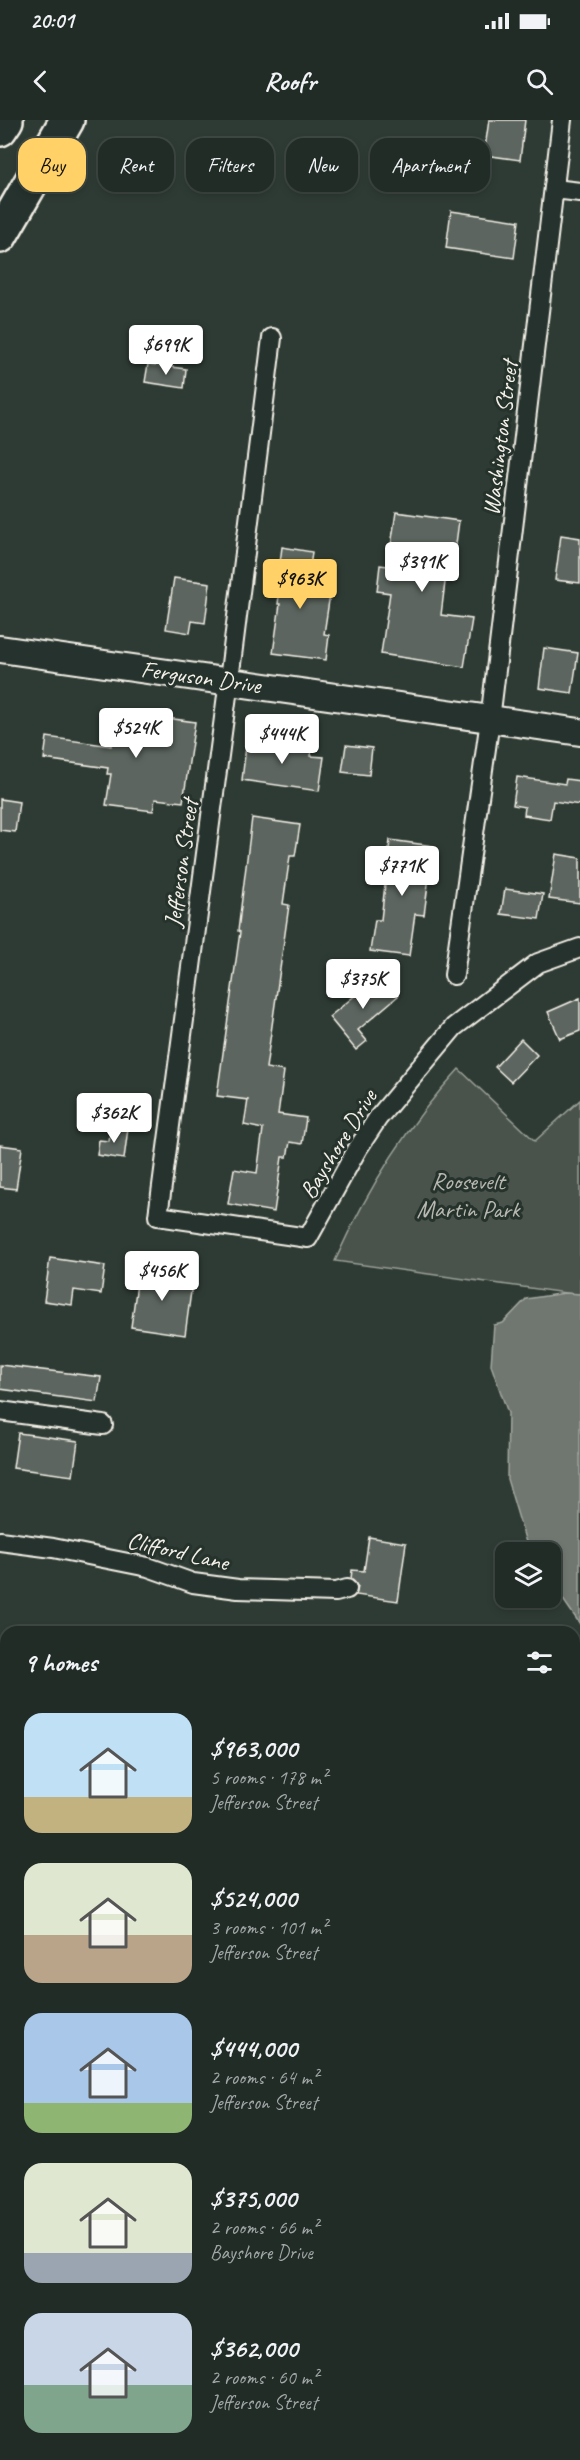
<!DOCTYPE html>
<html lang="en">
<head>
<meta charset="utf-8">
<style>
	:root { --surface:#222c27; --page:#2a342f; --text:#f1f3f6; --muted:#a2a7a7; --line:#3f4844; --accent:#ffd166 }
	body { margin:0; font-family:Caveat,sans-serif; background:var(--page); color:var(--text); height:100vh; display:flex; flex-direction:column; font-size:22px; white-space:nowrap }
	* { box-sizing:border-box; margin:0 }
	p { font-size:20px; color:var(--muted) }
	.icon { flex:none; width:33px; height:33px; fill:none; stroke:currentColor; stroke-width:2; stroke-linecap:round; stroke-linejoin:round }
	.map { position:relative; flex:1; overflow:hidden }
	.sheet { position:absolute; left:0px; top:1506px; width:580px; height:834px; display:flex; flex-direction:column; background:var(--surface); border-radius:18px 18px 0 0; box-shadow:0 3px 9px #0003,0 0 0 2px var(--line) }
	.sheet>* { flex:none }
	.banner { position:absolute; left:18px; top:18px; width:544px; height:54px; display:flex; gap:12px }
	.buttons { position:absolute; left:495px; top:1422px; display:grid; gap:12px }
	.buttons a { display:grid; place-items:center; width:66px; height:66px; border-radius:12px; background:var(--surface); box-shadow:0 3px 9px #0003,0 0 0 2px var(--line); font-size:30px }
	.price { position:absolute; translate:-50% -51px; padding:0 14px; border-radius:6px; background:#fff; color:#222; font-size:20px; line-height:39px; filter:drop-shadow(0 2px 3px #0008) }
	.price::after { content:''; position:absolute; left:50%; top:36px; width:18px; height:14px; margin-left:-9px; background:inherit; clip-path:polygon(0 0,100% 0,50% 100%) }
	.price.selected { background:var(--accent); color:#111 }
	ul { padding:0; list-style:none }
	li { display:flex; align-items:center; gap:18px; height:150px; padding:0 24px }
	li span { display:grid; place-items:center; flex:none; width:168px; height:120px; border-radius:18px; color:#555 }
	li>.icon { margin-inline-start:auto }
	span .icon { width:72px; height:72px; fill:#fffc; stroke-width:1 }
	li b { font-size:26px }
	h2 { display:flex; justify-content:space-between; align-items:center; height:72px; padding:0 24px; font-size:26px }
	.tag { padding:0 21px; border-radius:18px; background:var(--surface); box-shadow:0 3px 9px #0003,0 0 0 2px var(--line); font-size:21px; line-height:54px }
	.tag.selected { background:var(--accent); color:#111 }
	.status { display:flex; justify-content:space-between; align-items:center; height:42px; padding:0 30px; background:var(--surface); direction:ltr }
	.status svg { height:16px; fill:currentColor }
	header { display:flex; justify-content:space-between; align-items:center; height:78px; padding:0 24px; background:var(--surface); font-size:27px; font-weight:800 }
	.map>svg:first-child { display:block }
	.green { fill:#48524c; stroke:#9ea29a; stroke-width:1.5 }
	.water { fill:#6f7770; stroke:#a4a8a0; stroke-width:1.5 }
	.building { fill:#5c655e; stroke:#f4f1e8; stroke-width:1.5 }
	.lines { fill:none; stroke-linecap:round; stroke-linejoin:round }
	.street-casing { stroke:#f4f1e8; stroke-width:22 }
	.secondary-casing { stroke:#f4f1e8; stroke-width:30 }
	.highway-casing { stroke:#f4f1e8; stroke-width:38 }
	.street { stroke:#26332d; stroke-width:18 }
	.secondary { stroke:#26332d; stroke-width:26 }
	.highway { stroke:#26332d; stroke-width:33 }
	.labels { text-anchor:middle; stroke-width:6; stroke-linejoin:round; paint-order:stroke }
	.street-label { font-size:24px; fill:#f4f1e8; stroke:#26332d }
	.park-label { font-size:24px; fill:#b8b9b1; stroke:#26332d }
</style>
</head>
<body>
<div class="status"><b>20:01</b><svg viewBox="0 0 49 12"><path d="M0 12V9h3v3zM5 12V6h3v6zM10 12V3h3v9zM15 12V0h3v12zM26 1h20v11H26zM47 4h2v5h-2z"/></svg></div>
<header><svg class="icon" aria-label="back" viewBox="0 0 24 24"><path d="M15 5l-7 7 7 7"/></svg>Roofr<svg class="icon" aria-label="search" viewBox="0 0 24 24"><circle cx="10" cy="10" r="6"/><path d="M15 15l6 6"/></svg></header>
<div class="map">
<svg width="580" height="2340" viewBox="0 0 580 2340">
	<rect width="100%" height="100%" fill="#2e3b34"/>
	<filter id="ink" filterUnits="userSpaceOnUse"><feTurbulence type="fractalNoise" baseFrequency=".0167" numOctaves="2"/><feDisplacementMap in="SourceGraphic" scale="12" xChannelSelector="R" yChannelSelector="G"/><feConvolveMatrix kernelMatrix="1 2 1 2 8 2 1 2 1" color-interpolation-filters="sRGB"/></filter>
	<g filter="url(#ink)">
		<path class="green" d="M459,949L535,1021L580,980V1175L335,1141C367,1070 406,1006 459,949Z"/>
		<g class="water">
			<polygon points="565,1173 580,1174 580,1504 551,1462 550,1432 530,1432 528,1429 507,1359 508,1293 491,1245 494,1205 503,1203 526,1179"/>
			<rect x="574" y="1911" width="6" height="180"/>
		</g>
		<g class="building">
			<polygon points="489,0 525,0 520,40 484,35"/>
			<polygon points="451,91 519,101 514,138 446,128"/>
			<polygon points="148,244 186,249 184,268 145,262"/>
			<polygon points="396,392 459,401 454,439 448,438 441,495 472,499 464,547 381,534 390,473 377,471 380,445 388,446"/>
			<polygon points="561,415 580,418 580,463 555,460"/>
			<polygon points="282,427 312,432 307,470 330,474 324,514 329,515 326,540 273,533 280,484 278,484 282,451 279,451"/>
			<polygon points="174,458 210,463 205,503 192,501 190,513 166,509"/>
			<polygon points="544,528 578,533 572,573 539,568"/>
			<polygon points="116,591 195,602 183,682 155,679 153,691 106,685 111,654 107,654 108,648 44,639 47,617 111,626"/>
			<polygon points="247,618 312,626 311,636 324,637 319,671 242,660"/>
			<polygon points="346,625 372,628 369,655 342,652"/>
			<polygon points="517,657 565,664 566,659 580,661 580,685 553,681 550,699 524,695 525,687 513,685"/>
			<polygon points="0,679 19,682 15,712 0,710"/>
			<polygon points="252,698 300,705 295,736 290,736 283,784 289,785 266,948 284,951 278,994 306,998 302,1024 290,1022 287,1037 282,1037 274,1092 228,1084 234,1049 257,1053 263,1009 244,1005 248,980 217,976 240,812 238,811"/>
			<polygon points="390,720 433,726 424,795 415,794 409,836 370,831 375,800 381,800"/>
			<polygon points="556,734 580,738 580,783 549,779"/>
			<polygon points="505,769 543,774 539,799 501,794"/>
			<polygon points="381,854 398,876 358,910 367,921 356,930 329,897"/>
			<polygon points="580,878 580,911 560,919 548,892"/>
			<polygon points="521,919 537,935 511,962 495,947"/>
			<polygon points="111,1006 128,1008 124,1039 97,1035 99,1020 109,1021"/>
			<polygon points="0,1025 22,1028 16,1069 0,1067"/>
			<polygon points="50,1138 105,1146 101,1174 74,1170 72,1185 44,1181"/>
			<polygon points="139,1149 193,1157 185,1215 131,1207"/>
			<polygon points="0,1245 101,1257 97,1282 0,1269"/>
			<polygon points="18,1313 78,1321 73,1356 13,1348"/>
			<polygon points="369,1417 406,1423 398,1481 356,1475 358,1467 351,1459 352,1450 364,1451"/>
		</g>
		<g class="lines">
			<g class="street-casing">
				<g id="street">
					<polyline points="554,69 580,72"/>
					<polyline points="272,218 229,560 158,1096 308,1118 358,1028 378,998 454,907 538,843 580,828"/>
					<polyline points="454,855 490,600 562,0"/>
					<polyline points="0,1291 103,1305"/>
					<polyline points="0,1421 53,1428 148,1447 193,1463 238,1469 336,1472 347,1469"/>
					<polyline points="0,1624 6,1625"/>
					<polyline points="0,2051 6,2016"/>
					<polyline points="0,2172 6,2173"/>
					<polyline points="224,2340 224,2334"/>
				</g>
			</g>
			<g class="secondary-casing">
				<polyline id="secondary" points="0,529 580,612"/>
			</g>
			<g class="highway-casing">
				<g id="highway">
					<polyline points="0,9 6,0"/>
					<polyline points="0,116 67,0"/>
				</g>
			</g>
			<use href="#street" class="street"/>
			<use href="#secondary" class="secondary"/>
			<use href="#highway" class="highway"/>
		</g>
	</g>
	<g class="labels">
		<g class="street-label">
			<text transform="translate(500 318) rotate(-83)" y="8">Washington Street</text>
			<text transform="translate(201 557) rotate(8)" y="8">Ferguson Drive</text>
			<text transform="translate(181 743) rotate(-82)" y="8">Jefferson Street</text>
			<text transform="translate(338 1024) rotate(-58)" y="8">Bayshore Drive</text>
			<text transform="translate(178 1431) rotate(13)" y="8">Clifford Lane</text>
		</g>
		<g class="park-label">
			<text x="468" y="1069">Roosevelt<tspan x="468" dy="28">Martin Park</tspan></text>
		</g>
	</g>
</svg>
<div class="buttons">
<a><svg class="icon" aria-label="layers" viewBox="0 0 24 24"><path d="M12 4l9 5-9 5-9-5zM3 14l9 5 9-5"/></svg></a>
</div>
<b class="price" style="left:166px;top:256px">$699K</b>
<b class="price" style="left:422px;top:473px">$391K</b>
<b class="price selected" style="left:300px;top:490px">$963K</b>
<b class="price" style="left:136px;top:639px">$524K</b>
<b class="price" style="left:282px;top:645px">$444K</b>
<b class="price" style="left:402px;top:777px">$771K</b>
<b class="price" style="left:363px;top:890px">$375K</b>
<b class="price" style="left:114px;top:1024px">$362K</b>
<b class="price" style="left:162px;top:1182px">$456K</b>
<div class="banner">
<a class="tag selected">Buy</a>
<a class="tag">Rent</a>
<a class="tag">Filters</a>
<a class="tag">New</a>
<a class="tag">Apartment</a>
</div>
<section class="sheet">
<h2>9 homes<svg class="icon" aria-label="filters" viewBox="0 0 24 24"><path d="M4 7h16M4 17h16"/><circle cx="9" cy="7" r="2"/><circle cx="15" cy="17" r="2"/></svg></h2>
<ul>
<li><span style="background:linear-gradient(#bfe0f5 70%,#c2b280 0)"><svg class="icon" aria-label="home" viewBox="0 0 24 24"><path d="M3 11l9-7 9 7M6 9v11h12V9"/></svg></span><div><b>$963,000</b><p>5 rooms · 178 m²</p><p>Jefferson Street</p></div></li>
<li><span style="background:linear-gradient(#dfe7d0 60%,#b9a48a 0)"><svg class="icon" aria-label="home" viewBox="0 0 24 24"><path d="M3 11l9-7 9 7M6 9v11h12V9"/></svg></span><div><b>$524,000</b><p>3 rooms · 101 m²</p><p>Jefferson Street</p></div></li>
<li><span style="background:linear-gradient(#a9c7e8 75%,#8fb573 0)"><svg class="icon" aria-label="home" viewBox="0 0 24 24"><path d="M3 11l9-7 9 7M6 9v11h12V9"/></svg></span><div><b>$444,000</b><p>2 rooms · 64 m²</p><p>Jefferson Street</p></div></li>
<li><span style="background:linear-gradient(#dfe7d0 75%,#9aa5b1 0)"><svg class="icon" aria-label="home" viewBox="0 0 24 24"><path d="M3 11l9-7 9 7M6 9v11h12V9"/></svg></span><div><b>$375,000</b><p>2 rooms · 66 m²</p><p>Bayshore Drive</p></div></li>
<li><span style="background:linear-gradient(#c9d6e8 60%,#7fa58c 0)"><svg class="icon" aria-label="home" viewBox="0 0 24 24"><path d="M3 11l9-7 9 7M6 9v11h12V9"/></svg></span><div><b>$362,000</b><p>2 rooms · 60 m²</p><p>Jefferson Street</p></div></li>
</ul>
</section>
</div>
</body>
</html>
